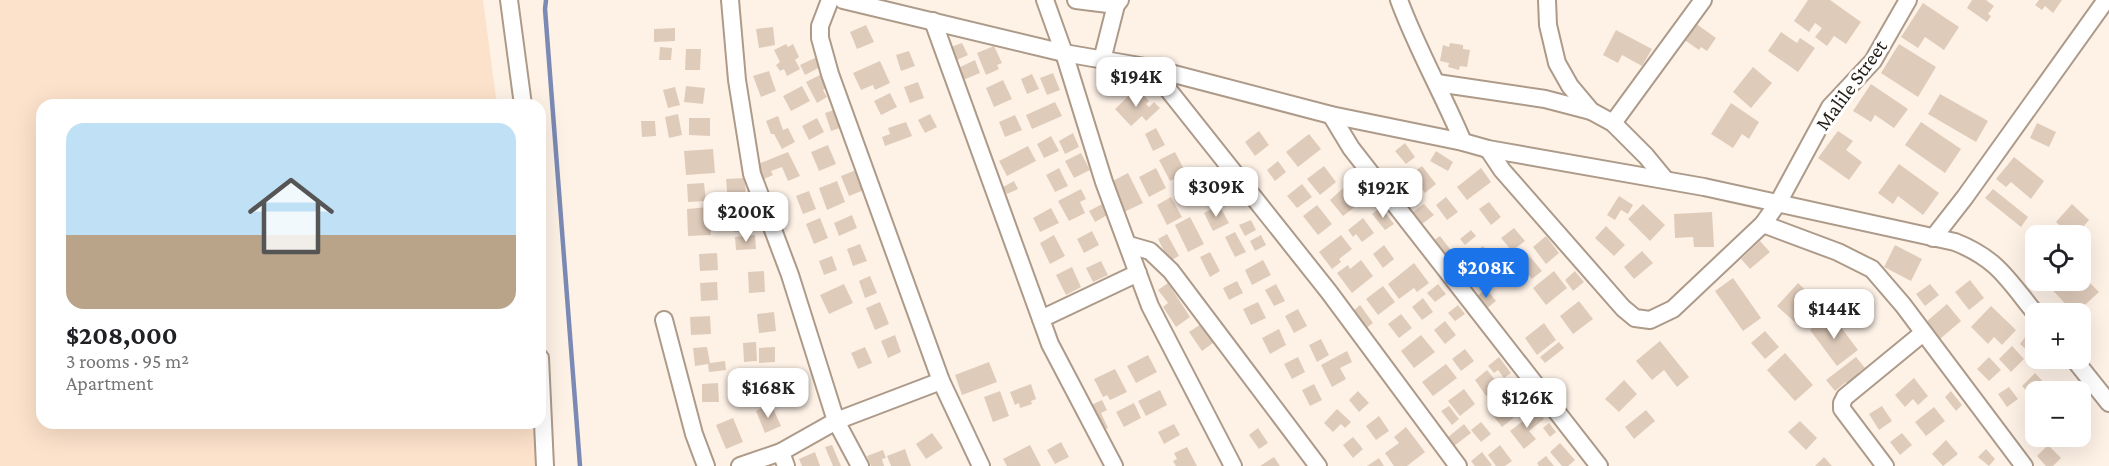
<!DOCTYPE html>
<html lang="en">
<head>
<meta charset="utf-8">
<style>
	:root { --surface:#fff; --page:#f6f6f6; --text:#202124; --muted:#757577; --line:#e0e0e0; --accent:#1a73e8 }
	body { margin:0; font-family:"Crimson Pro",serif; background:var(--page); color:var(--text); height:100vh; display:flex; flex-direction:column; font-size:22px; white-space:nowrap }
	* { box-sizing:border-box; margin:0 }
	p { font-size:20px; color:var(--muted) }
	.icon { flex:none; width:33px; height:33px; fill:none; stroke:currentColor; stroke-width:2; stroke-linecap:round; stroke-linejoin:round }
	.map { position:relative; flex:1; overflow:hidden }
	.drawer { position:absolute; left:36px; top:99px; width:510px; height:330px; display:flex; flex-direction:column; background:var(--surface); border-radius:18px; box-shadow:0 6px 24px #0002 }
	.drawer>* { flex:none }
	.controls { position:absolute; left:2025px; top:225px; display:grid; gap:12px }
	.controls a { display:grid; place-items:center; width:66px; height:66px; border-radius:12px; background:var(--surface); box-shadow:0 6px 24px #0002; font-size:30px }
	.price { position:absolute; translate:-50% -51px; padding:0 14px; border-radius:12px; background:#fff; color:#222; font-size:20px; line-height:39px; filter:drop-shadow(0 2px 3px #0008) }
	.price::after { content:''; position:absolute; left:50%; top:36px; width:18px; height:14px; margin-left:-9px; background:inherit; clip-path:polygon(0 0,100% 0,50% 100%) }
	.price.active { background:var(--accent); color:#fff }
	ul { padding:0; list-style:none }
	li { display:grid; align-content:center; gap:12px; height:318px; padding:0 30px }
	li+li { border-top:2px solid var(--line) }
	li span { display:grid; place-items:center; height:186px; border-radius:18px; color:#555 }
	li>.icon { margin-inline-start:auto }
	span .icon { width:108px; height:108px; fill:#fffc; stroke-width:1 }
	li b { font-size:26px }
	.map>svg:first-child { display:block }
	.built { fill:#fce2cb }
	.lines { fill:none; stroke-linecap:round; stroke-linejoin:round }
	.stream { stroke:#7b8ab4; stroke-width:4.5 }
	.building { fill:#dfcbba }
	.minor-casing { stroke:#ad9a89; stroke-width:20 }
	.minor { stroke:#fff; stroke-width:16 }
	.labels { text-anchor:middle; stroke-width:6; stroke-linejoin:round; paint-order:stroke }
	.street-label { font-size:21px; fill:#241d16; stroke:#fff }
</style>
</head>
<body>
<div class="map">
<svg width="2109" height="466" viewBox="0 0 2109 466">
	<rect width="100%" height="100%" fill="#fef2e7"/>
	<polygon class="built" points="0,0 483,0 497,105 42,105 42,423 540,423 547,466 0,466"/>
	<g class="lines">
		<polyline class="stream" points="546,0 545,9 580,466"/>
	</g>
	<g class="building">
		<polygon points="1808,0 1830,0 1861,22 1846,44 1834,36 1827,46 1815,37 1822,28 1815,23 1809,32 1794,21"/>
		<polygon points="1972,0 1986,0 1994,6 1988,14 1991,16 1987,22 1967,8"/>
		<polygon points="2039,0 2062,0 2053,13 2045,6 2042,10 2035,5"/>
		<polygon points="1923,3 1959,27 1944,50 1925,37 1918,48 1901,37"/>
		<polygon points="1695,23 1716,38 1707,51 1701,47 1699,50 1683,39"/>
		<polygon points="866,25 874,42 857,49 850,32"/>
		<polygon points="773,27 775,45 759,48 756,29"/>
		<polygon points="675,28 675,41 654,42 654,29"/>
		<polygon points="1616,30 1652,49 1642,66 1622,55 1618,63 1603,55"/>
		<polygon points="1781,32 1797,43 1800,38 1815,48 1798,72 1768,51"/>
		<polygon points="962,43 968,55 957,60 951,47"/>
		<polygon points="1450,43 1463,45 1463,49 1470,50 1467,67 1460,66 1459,70 1448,67 1449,63 1440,61 1443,45 1449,47"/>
		<polygon points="786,44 788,47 793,44 799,57 795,60 800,69 787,76 784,69 780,71 776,65 780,62 774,50"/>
		<polygon points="1899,44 1936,67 1918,97 1881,73"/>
		<polygon points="994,46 1002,63 997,65 999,69 986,75 977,53"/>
		<polygon points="660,47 672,48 671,60 659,60"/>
		<polygon points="686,49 701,49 700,70 685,70"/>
		<polygon points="909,51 915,66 901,71 896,55"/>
		<polygon points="817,57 822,66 805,75 800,65"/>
		<polygon points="975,60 980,73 963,80 958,68"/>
		<polygon points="880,61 890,83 875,90 873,85 861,90 853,73"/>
		<polygon points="1753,67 1772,83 1751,108 1733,92"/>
		<polygon points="769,71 776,91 761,97 753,76"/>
		<polygon points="1053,73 1060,90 1047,95 1040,78"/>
		<polygon points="822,74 828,87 823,90 827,97 817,103 806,82"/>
		<polygon points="1032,74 1039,89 1027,94 1021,79"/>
		<polygon points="1003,80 1012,99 994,107 986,88"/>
		<polygon points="918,82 924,98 910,103 904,87"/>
		<polygon points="1871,84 1908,109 1894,128 1875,115 1871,122 1853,111"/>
		<polygon points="686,86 705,88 703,104 684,102"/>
		<polygon points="802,86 810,101 791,111 783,96"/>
		<polygon points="675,87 680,105 668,108 663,90"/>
		<polygon points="1137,88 1149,101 1146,104 1149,107 1154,102 1160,108 1146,121 1142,116 1131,126 1115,109"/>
		<polygon points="890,93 897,107 881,115 874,101"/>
		<polygon points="1940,94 1988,121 1976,142 1928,114"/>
		<polygon points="1055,102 1062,116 1032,129 1026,115"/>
		<polygon points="1731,103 1759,122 1749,139 1742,134 1733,148 1711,134"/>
		<polygon points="837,109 843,127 831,131 825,113"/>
		<polygon points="678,114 682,135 669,138 665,117"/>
		<polygon points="930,114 937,127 925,133 918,120"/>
		<polygon points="1015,115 1022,130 1005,137 999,122"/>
		<polygon points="778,116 783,130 788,128 795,142 782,149 774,134 771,134 766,121"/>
		<polygon points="689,118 710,118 710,136 689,135"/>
		<polygon points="817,118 824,132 809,140 802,126"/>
		<polygon points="641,121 655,121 656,136 642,137"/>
		<polygon points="906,122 912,136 885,146 882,137 890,134 888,128"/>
		<polygon points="1921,122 1961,149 1945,173 1905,145"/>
		<polygon points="2037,123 2056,132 2049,147 2030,138"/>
		<polygon points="1156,128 1165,145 1153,151 1145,134"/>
		<polygon points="1259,131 1269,145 1255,156 1245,142"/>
		<polygon points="1838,131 1853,141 1846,150 1862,162 1849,180 1818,158"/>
		<polygon points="1073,133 1079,147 1065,154 1059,141"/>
		<polygon points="1309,134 1321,149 1298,167 1286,152"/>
		<polygon points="1051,136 1059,151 1044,158 1037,144"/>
		<polygon points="1405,143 1415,157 1406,164 1395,151"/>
		<polygon points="828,145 836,164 819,171 811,152"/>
		<polygon points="1028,146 1036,161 1007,176 999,161"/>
		<polygon points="713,149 715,173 686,175 684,151"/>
		<polygon points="1436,151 1453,162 1448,171 1430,161"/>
		<polygon points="788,152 800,176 788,181 782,167 771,171 773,175 764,179 758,164"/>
		<polygon points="1175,152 1186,173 1170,181 1159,160"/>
		<polygon points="1081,153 1090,170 1074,178 1065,161"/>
		<polygon points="2014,157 2044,181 2031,199 2011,182 2006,187 1996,179"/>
		<polygon points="1278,161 1286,172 1275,181 1267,170"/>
		<polygon points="1899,164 1939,193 1923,215 1898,196 1893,204 1878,193"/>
		<polygon points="1324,166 1336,182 1320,195 1307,179"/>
		<polygon points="1422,166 1436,184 1425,193 1411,174"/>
		<polygon points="1059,168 1068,186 1055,192 1046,175"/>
		<polygon points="1156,168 1166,188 1149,197 1139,177"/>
		<polygon points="1481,168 1491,182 1467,200 1457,187"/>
		<polygon points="856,170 864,190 849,196 841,176"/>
		<polygon points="1128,173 1143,203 1124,212 1109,183"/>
		<polygon points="1403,176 1419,196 1408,204 1393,184"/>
		<polygon points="745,178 746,200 728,202 726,179"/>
		<polygon points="1198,178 1207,195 1193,202 1184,185"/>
		<polygon points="837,181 845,202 827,210 819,188"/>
		<polygon points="1014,181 1018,189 1007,194 1003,187"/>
		<polygon points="1350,182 1364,200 1343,216 1330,200"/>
		<polygon points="704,183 706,201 688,202 687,184"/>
		<polygon points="1302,184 1312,197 1297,208 1287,196"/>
		<polygon points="1223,187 1231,203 1224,207 1216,191"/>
		<polygon points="1081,189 1086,199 1080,202 1085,213 1069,221 1058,201"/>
		<polygon points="1993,189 2028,217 2021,227 1985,198"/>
		<polygon points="809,191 816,209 803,214 796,196"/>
		<polygon points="1619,196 1633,205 1628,214 1621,210 1615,220 1607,215"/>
		<polygon points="1171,197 1182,217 1167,225 1157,205"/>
		<polygon points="1446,197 1458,212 1447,220 1436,205"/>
		<polygon points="1489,202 1501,217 1491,225 1479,209"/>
		<polygon points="1104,203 1109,214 1095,222 1089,211"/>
		<polygon points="1424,204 1434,215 1422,224 1413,212"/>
		<polygon points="1643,204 1665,225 1650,241 1628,219"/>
		<polygon points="2072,204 2089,220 2075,236 2071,236 2056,222"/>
		<polygon points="1219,205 1229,223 1213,231 1204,213"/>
		<polygon points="1317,205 1332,224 1318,235 1303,216"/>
		<polygon points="709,207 711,235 688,236 687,209"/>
		<polygon points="1381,207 1394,224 1385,230 1372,214"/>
		<polygon points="1051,208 1059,223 1040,232 1033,218"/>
		<polygon points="1712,212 1714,247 1694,247 1693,237 1675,238 1674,214"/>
		<polygon points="752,213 753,231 734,232 732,214"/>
		<polygon points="852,215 857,228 839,236 834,223"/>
		<polygon points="1190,217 1204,244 1188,252 1175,225"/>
		<polygon points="820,218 828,238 814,244 806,224"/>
		<polygon points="1363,218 1374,233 1362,242 1356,234 1353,237 1348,230"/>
		<polygon points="1251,220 1256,230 1245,236 1239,225"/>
		<polygon points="1606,226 1625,245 1614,256 1595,238"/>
		<polygon points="1514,228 1525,241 1512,251 1501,238"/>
		<polygon points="1471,230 1476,236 1465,245 1460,239"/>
		<polygon points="1092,231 1099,245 1084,253 1077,239"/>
		<polygon points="1235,232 1246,252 1235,257 1225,237"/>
		<polygon points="1167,234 1179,256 1169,261 1158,239"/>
		<polygon points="755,235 756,249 736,250 735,237"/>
		<polygon points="1054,235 1065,256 1050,264 1040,243"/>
		<polygon points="1261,235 1266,245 1255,251 1250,241"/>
		<polygon points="1341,235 1352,249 1339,259 1341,262 1332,269 1319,252"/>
		<polygon points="1440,236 1453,253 1446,258 1433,241"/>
		<polygon points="1546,236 1559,253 1546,264 1533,247"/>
		<polygon points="1760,241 1770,252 1750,269 1741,259"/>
		<polygon points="860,244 867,261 853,266 847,249"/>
		<polygon points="1384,245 1394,259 1383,268 1373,254"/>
		<polygon points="1895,245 1922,259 1911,281 1884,267"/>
		<polygon points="1483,246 1495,263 1485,270 1472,254"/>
		<polygon points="1642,251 1653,263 1634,279 1624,267"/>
		<polygon points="1210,252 1220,271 1210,277 1200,257"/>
		<polygon points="717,253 718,270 700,271 699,254"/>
		<polygon points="1527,253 1542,271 1532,279 1517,260"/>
		<polygon points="832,256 837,270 824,275 819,261"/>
		<polygon points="1263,260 1271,275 1252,285 1245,270"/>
		<polygon points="1361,260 1373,276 1352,293 1337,273 1348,265 1350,269"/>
		<polygon points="1101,261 1108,275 1093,282 1086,268"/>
		<polygon points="1414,263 1429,283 1417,292 1414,288 1399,299 1388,284"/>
		<polygon points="1072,267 1081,287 1066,295 1056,275"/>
		<polygon points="764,271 765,292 749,293 748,272"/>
		<polygon points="1554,271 1567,288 1546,305 1533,288"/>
		<polygon points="1575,271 1584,282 1573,291 1565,280"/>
		<polygon points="2080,273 2099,292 2075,314 2043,280 2080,280"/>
		<polygon points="870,276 877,293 865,298 859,281"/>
		<polygon points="1733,278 1761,318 1743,331 1715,291"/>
		<polygon points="1970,280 1984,298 1969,310 1955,292"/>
		<polygon points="1237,281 1243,293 1229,300 1223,288"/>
		<polygon points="717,282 718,300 701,301 700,283"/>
		<polygon points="1168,283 1190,317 1176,327 1163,307 1168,303 1158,290"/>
		<polygon points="1798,283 1810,294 1801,303 1812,312 1799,326 1777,306"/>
		<polygon points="844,284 853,303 829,314 820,295"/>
		<polygon points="1276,284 1285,301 1274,306 1265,290"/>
		<polygon points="1438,284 1446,294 1435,302 1427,293"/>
		<polygon points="1930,284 1939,295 1925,306 1916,294"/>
		<polygon points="1383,286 1395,302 1378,315 1366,299"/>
		<polygon points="1486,289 1496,301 1486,309 1476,297"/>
		<polygon points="1423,298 1433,312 1422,320 1412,307"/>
		<polygon points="1579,301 1593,319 1573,334 1560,316"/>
		<polygon points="880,302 889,324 875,330 866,308"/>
		<polygon points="1258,302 1266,318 1251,325 1243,309"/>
		<polygon points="1947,304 1961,321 1940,339 1926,322"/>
		<polygon points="1360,305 1373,323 1365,329 1352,312"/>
		<polygon points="1458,305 1465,314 1455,321 1448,313"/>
		<polygon points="1991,306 2016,330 2002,345 1994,337 1988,344 1971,327"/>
		<polygon points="1298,309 1307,326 1294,333 1285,316"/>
		<polygon points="774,312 776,331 759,333 757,314"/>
		<polygon points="1401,314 1412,328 1399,338 1388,324"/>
		<polygon points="1831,314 1858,350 1837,366 1810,330"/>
		<polygon points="710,316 711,334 691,335 690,317"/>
		<polygon points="1445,321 1456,335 1445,344 1434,330"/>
		<polygon points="1544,323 1556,340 1537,355 1525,338"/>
		<polygon points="1201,324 1213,343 1202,351 1189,332"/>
		<polygon points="1279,329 1286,345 1270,354 1262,338"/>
		<polygon points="1765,331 1779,347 1765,359 1751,343"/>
		<polygon points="895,335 901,352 888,358 881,341"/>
		<polygon points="1421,335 1435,352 1414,368 1401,351"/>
		<polygon points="2026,336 2036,345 2030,353 2020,344"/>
		<polygon points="1321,339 1329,355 1317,362 1309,345"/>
		<polygon points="1660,341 1689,377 1677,387 1664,370 1652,380 1636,361"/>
		<polygon points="756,342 757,361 744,362 743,343"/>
		<polygon points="1559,342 1564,348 1545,363 1540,357"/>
		<polygon points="2012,346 2024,359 2011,372 1999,359"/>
		<polygon points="707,347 710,363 725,361 726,370 709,372 708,364 695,366 693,348"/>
		<polygon points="775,347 775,362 759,363 759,348"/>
		<polygon points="865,347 872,363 858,369 851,353"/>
		<polygon points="1465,349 1474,361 1461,371 1452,359"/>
		<polygon points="1347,351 1352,362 1340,368 1346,379 1332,387 1321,365"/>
		<polygon points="1785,353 1813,385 1795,401 1767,370"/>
		<polygon points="1148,355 1157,372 1136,383 1127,366"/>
		<polygon points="1298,357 1305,372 1292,379 1284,364"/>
		<polygon points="1499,357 1511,373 1504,378 1498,370 1494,373 1488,366"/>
		<polygon points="1856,357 1865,368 1859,372 1864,378 1851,388 1846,382 1835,391 1826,380"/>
		<polygon points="1989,357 2001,370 1989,381 1977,369"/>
		<polygon points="989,362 997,382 962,395 955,375"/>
		<polygon points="1446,364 1457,378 1433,396 1422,382"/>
		<polygon points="1115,369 1127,392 1110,400 1107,395 1103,397 1094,379"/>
		<polygon points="1487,370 1500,386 1486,396 1475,380"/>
		<polygon points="764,371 773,392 755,399 746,378"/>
		<polygon points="2035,373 2047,386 2042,392 2036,392 2036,400 2022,386"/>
		<polygon points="1914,378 1928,396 1918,405 1913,399 1905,407 1895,395"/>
		<polygon points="1624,380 1637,394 1619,412 1605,399"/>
		<polygon points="718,383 719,402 702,402 702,384"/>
		<polygon points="1031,384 1036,399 1031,401 1032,404 1020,408 1019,403 1015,405 1010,392"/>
		<polygon points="1314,384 1322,400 1310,406 1302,390"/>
		<polygon points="2009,387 2018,399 2007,407 1998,394"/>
		<polygon points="1464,389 1475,404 1460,416 1448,401"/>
		<polygon points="1160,390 1167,405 1146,416 1138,401"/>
		<polygon points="1000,391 1009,416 993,422 984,397"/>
		<polygon points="1358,391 1369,403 1359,412 1349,400"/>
		<polygon points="1951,391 1962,405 1956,411 1945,397"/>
		<polygon points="1102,400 1107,410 1101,413 1108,428 1100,432 1087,407"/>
		<polygon points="1506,401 1517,415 1502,427 1491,413"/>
		<polygon points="1134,403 1141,418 1124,427 1116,412"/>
		<polygon points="771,404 781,426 765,433 756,411"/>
		<polygon points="1449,406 1459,419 1452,425 1441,411"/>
		<polygon points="1882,406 1892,421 1879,430 1869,414"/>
		<polygon points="1934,407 1945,421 1926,436 1915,422"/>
		<polygon points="1337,409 1351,422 1345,428 1341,424 1333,432 1324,423"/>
		<polygon points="1537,410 1544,419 1529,431 1536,439 1524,449 1510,431"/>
		<polygon points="1646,410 1655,421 1634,439 1625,427"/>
		<polygon points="1379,416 1389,431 1376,440 1366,426"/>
		<polygon points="733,418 743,442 726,449 716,425"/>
		<polygon points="1800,421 1817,438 1806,450 1788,432"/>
		<polygon points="1481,422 1491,434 1481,442 1471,430"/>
		<polygon points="1549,423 1556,432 1550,437 1543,428"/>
		<polygon points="1174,424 1180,435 1164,444 1158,432"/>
		<polygon points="1464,424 1471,433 1454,446 1447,438"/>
		<polygon points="1406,427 1425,452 1407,466 1394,466 1385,453 1399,443 1394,437"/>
		<polygon points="1258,428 1268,443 1259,449 1249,435"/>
		<polygon points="2080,431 2086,437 2076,447 2067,436 2080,436"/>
		<polygon points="932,433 943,448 926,459 916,444"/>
		<polygon points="1902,433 1912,445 1900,455 1890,442"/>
		<polygon points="1353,437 1363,449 1353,458 1343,445"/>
		<polygon points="1946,440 1958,454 1943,466 1932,454"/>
		<polygon points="1061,442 1069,457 1055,464 1047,450"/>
		<polygon points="1560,443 1575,460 1568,466 1562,466 1550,452"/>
		<polygon points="832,445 841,466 833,466 825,447"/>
		<polygon points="1030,445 1041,466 1007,466 1003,459"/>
		<polygon points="1500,445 1512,461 1505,466 1496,466 1488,455"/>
		<polygon points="2048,445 2061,458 2053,466 2046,466 2037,456"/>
		<polygon points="1187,447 1197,466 1176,466 1173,461 1177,459 1174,453"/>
		<polygon points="905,449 911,466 891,466 887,456"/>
		<polygon points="1986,449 1995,459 1989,466 1978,457"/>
		<polygon points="883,450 886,458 882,459 884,466 871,466 867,456"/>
		<polygon points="815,452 820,466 802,466 799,459"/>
		<polygon points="1482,452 1492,465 1490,466 1475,466 1471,461"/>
		<polygon points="1546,456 1554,466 1539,466 1537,463"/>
		<polygon points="1274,457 1280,466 1260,466"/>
		<polygon points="1824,457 1832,466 1815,466"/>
		<polygon points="1379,458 1384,466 1367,466"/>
	</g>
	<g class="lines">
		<g class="minor-casing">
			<g id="minor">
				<polyline points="509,0 523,105"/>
				<polyline points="730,0 737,80 752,174 790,275 836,421 860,466"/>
				<polyline points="830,0 820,26 820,38 830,74 941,381 981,466"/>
				<path d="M843,0L1064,53L1151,68L1331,115L1463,142L1488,149L1704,187L1955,242C1998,259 2008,280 2036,314"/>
				<polyline points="1045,0 1064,53 1104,182 1150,306 1233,466"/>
				<polyline points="1076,0 1116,5"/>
				<path d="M1399,0C1417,49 1443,94 1463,142"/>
				<polyline points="1547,0 1548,25 1557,63 1570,86 1591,111 1613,123 1646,156 1665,179"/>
				<polyline points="933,21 1050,344 1114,466"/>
				<polyline points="1102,60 1116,5 1120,0"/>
				<polyline points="1151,68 1329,292 1458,466"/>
				<polyline points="1437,83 1545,99 1591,111"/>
				<polyline points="1331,115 1351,148 1599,466"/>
				<polyline points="1613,123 1703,0"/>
				<polyline points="1488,149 1502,170 1623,308 1635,318 1650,320 1673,309 1763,224 1778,203 1830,107 1873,61 1908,0"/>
				<polyline points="1763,224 1838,252 1872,269 1903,305 2024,466"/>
				<polyline points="1933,238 1965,197 2106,0"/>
				<polyline points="1129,245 1150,251 1171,271 1318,466"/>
				<polyline points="1041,319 1138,273"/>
				<polyline points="664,320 694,434 706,466"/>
				<polyline points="540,358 545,466"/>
				<polyline points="2073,358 2109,403"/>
				<polyline points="781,452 836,421 941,381"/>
				<polyline points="740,466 781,452 786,466"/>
				<polyline points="1885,466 1842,409 1842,403 1845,397 1923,333"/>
			</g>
		</g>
		<use href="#minor" class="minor"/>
	</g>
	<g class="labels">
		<g class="street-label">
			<text transform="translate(1851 85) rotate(-54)" y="7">Malile Street</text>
		</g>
	</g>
</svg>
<div class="controls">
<a><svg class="icon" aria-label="locate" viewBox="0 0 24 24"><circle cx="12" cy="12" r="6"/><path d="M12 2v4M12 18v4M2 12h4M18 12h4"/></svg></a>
<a>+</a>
<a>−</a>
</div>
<b class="price" style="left:1136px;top:108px">$194K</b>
<b class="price" style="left:1216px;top:218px">$309K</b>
<b class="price" style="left:1383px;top:219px">$192K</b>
<b class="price" style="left:746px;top:243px">$200K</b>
<b class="price active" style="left:1486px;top:299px">$208K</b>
<b class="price" style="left:1834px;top:340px">$144K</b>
<b class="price" style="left:768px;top:419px">$168K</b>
<b class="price" style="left:1527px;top:429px">$126K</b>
<section class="drawer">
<ul>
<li><span style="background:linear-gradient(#bfe0f5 60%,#b9a48a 0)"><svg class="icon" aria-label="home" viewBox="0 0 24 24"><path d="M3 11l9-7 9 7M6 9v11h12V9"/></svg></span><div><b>$208,000</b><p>3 rooms · 95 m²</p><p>Apartment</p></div></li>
</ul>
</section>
</div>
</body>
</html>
